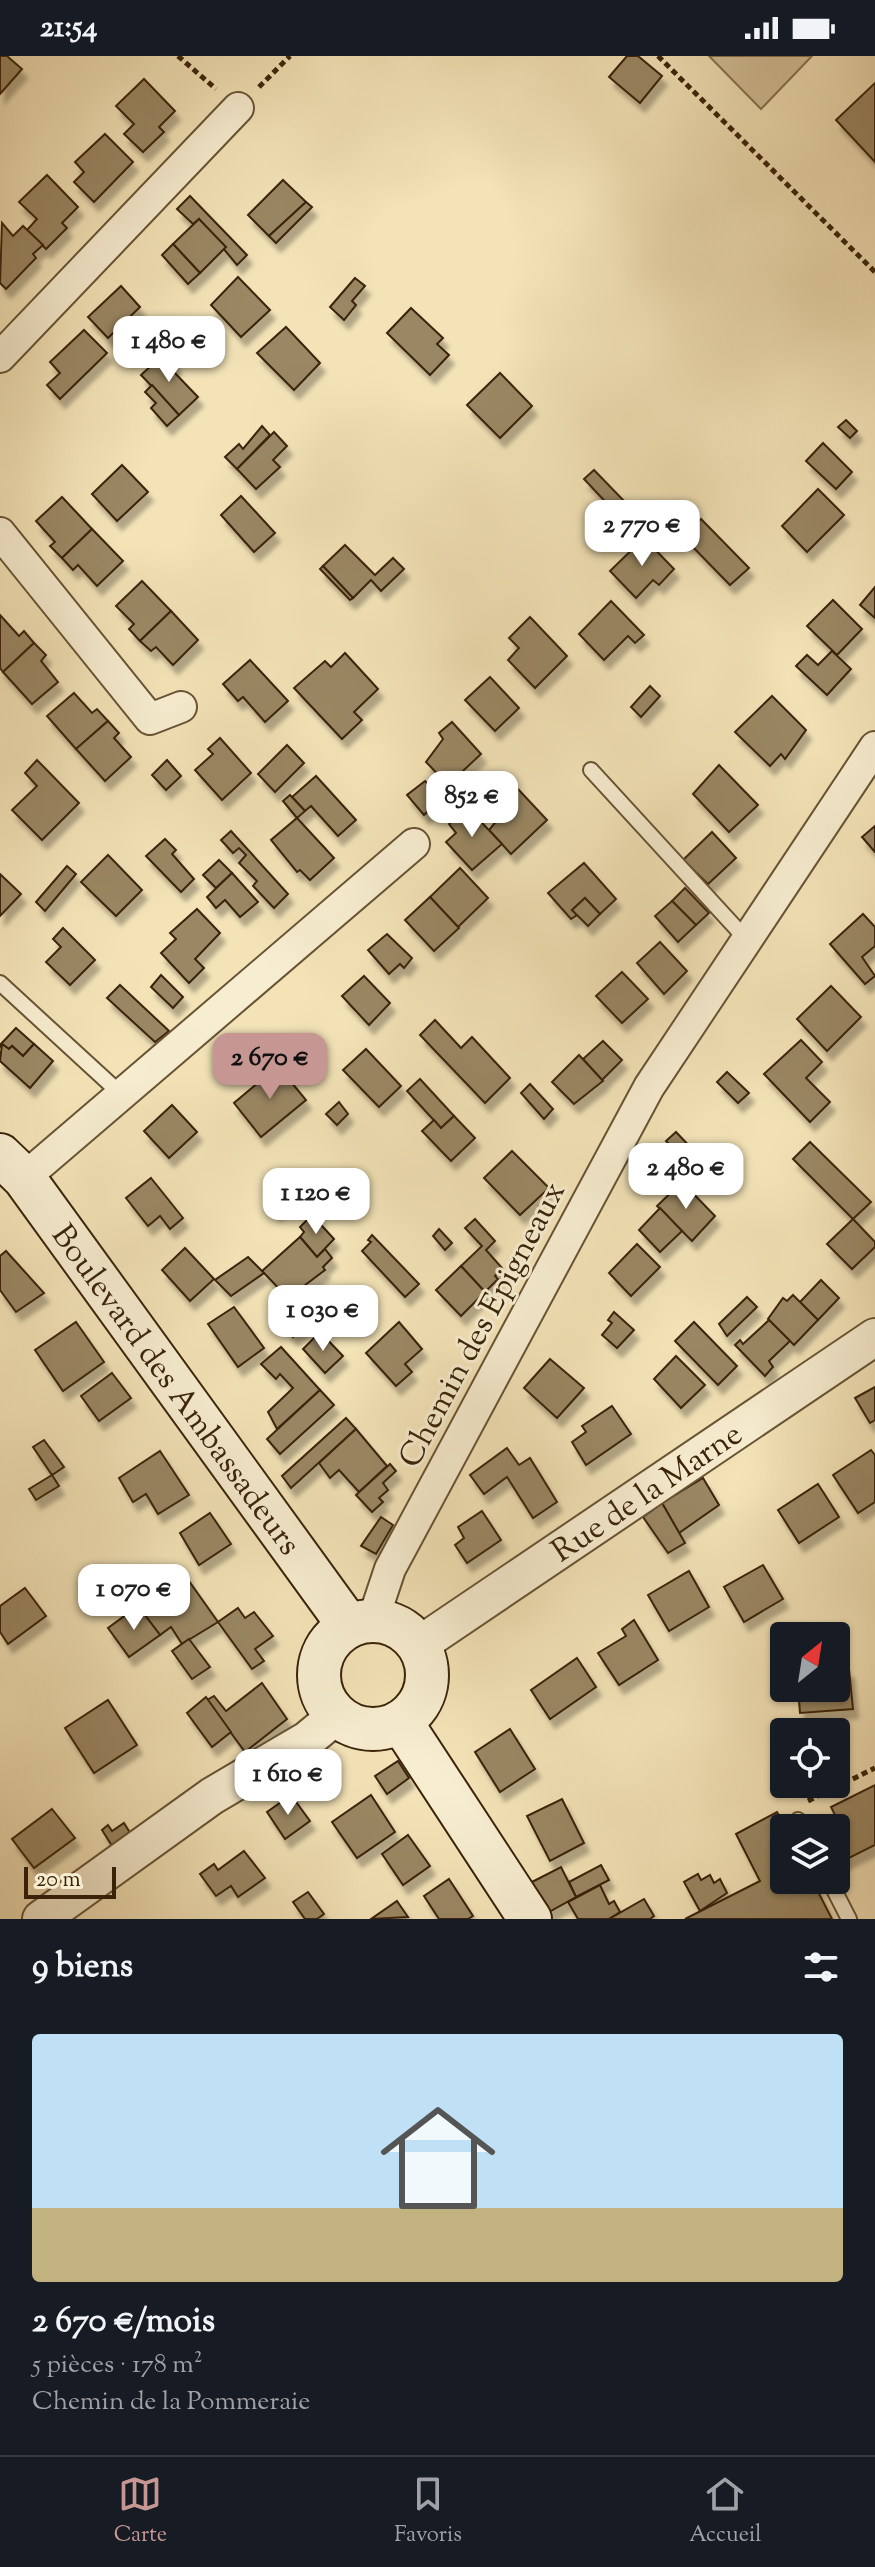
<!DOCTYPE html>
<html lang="fr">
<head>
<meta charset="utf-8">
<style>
	:root { --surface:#171b24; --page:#242831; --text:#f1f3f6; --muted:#9ea1a6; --line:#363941; --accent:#c59692 }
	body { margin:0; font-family:"Sorts Mill Goudy",serif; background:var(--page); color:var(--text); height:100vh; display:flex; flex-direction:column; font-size:30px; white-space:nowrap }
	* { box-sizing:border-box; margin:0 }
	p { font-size:26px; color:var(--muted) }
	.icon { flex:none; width:44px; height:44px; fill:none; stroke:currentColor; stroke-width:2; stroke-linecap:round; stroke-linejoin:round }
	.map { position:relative; height:1863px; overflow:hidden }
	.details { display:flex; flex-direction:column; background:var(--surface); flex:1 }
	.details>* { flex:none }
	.needle { width:52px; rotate:30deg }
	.fabs { position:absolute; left:770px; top:1566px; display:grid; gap:16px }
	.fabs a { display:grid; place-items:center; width:80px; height:80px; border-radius:8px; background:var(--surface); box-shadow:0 2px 6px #0004; font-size:40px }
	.scale { position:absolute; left:24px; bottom:20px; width:92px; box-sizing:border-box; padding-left:8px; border:4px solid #3a2309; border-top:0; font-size:22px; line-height:28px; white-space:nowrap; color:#3a2309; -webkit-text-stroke:6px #f7edd0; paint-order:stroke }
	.price { position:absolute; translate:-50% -68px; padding:0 18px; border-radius:16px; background:#fff; color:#222; font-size:26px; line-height:52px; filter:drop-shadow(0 2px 4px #0008) }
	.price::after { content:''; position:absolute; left:50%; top:48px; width:24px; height:18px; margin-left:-12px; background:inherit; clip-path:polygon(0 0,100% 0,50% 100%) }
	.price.selected { background:var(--accent); color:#111 }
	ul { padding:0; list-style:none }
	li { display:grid; align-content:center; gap:16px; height:424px; padding:0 32px }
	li+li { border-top:2px solid var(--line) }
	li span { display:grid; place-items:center; height:248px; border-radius:8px; color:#555 }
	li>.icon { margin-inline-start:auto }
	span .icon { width:144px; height:144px; fill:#fffc; stroke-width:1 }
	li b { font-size:34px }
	h2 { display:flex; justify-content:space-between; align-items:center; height:96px; padding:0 32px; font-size:34px }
	.status { display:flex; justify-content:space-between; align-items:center; height:56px; padding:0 40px; background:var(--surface); direction:ltr }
	.status svg { height:22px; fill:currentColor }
	.tabs { display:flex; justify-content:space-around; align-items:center; height:112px; border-top:2px solid var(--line); background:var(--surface); font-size:22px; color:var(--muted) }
	.tabs a { display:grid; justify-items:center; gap:4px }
	.tabs .selected { color:var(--accent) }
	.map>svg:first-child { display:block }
	.green { fill:#d4c299; stroke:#877251; stroke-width:2 }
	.building { fill:#9a8763; stroke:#3a2309; stroke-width:2; filter:url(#shadow) }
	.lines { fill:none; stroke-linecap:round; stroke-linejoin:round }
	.service-casing { stroke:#685334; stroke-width:18 }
	.minor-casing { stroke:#685334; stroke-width:34 }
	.tertiary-casing { stroke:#685334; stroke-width:40 }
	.secondary-casing { stroke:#3a2309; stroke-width:46 }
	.path { stroke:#3a2309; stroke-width:5; stroke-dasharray:6 4; stroke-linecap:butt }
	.service { stroke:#f7edd0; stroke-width:14 }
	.minor { stroke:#f7edd0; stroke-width:30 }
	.tertiary { stroke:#f7edd0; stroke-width:36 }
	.secondary { stroke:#f7edd0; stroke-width:42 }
	.labels { text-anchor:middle; stroke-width:6; stroke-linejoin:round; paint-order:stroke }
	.street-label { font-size:32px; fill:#3a2309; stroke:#f7edd0 }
</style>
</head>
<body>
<div class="status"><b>21:54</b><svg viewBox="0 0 49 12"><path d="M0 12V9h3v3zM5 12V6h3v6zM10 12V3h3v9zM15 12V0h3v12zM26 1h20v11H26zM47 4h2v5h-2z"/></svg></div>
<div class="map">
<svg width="875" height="1863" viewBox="0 0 875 1863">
	<defs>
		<filter id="shadow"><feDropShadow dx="5" dy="9" stdDeviation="2" flood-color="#0004"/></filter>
	</defs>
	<rect width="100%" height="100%" fill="#f3e3b7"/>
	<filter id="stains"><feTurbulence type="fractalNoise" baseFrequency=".0025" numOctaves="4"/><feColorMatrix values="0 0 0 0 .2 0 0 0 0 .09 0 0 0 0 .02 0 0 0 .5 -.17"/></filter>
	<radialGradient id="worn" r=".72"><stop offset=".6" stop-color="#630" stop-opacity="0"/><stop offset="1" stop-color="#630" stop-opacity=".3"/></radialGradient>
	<polygon class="green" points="709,0 812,0 761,53"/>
	<g class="building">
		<polygon points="0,0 7,0 22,13 0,38"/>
		<polygon points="627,0 638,0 662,20 640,47 609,21"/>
		<polygon points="144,23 175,55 159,71 164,76 143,96 124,78 134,68 116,50"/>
		<polygon points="875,27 875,106 836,64"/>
		<polygon points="105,78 133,106 94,146 74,126 84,116 75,106"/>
		<polygon points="47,119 78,151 62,167 67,172 46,193 27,174 37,163 19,146"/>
		<polygon points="283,124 306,146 269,180 248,159"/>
		<polygon points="190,140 247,199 237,209 199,163 193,168 177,153"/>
		<polygon points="306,146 312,151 276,187 269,180"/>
		<polygon points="199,163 226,191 200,217 173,188"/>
		<polygon points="2,167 13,180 23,170 43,189 33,198 36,202 6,233 0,227"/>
		<polygon points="173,188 200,217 188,228 162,199"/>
		<polygon points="238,221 270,254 241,281 211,249"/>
		<polygon points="355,222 365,230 352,245 356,249 344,264 330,251"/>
		<polygon points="121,230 140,251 108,282 88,261"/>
		<polygon points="411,252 443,282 437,288 449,299 430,319 387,277"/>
		<polygon points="286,271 320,307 294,334 257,297"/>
		<polygon points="84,274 107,297 60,343 47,329 60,317 50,306"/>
		<polygon points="139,276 147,284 129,301 121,293"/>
		<polygon points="165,297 176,308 171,313 198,341 179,359 141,319"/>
		<polygon points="500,317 532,350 500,382 467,349"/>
		<polygon points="152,329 179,359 167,370 151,352 156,347 145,336"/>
		<polygon points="846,364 857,375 850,382 838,371"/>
		<polygon points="262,370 270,379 237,413 225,401 239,388 243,393"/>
		<polygon points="274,376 287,390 273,404 280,411 256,433 237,413"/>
		<polygon points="823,387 852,416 836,433 806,405"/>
		<polygon points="122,409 148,436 117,465 92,438"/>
		<polygon points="594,414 626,447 616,457 584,423"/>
		<polygon points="818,433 844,459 807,496 782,470"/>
		<polygon points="241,440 275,477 254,496 221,459"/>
		<polygon points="62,441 92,473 62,502 50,490 55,486 36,465"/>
		<polygon points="701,463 749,512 730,529 683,481"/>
		<polygon points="92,473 123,505 97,530 78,509 73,514 62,502"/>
		<polygon points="644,482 674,513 659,529 653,524 636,542 610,515"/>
		<polygon points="345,489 375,519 393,502 404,513 381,535 371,524 353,542 323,510"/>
		<polygon points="323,510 353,542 350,544 320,513"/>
		<polygon points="142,525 171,555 140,585 129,573 134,568 116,550"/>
		<polygon points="875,531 875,562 860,549"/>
		<polygon points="833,544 862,573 837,599 807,570"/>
		<polygon points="611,545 644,579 635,587 628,580 604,604 579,578"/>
		<polygon points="171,555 198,584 173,609 156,591 151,595 140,585"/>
		<polygon points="0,559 19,580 24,575 34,587 3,616 0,612"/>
		<polygon points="530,561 567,600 535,632 508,604 519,592 509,582"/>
		<polygon points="34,587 46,599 41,605 58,626 32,648 3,616"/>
		<polygon points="832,595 851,613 827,639 796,610 807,599 818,609"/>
		<polygon points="345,597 378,633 354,656 362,664 342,683 294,632 325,605 331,611"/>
		<polygon points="250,604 288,645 265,666 243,641 238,645 223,628"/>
		<polygon points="490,621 519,652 495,675 465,644"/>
		<polygon points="650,630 660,640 641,661 631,651"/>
		<polygon points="74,637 92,657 97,653 108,665 76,693 47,660"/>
		<polygon points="772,640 806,674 785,703 781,698 770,710 735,676"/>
		<polygon points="108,665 119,677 114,682 131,701 105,725 76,693"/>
		<polygon points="452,666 481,698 448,729 426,706 443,683 439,677"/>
		<polygon points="220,682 251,717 222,744 195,714 213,698 208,693"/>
		<polygon points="287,689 304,707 275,736 258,718"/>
		<polygon points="37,704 79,747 42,784 12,754 37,730 25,717"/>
		<polygon points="167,704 181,720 166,734 152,719"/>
		<polygon points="719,709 758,749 729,776 693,738"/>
		<polygon points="316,720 356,764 338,780 311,750 305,755 292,741"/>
		<polygon points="425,725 441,743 424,759 407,739"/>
		<polygon points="517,732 547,764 511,798 489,774 508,751 503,746"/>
		<polygon points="290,739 305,755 297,762 283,745"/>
		<polygon points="467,751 502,788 472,814 446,786 456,777 449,768"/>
		<polygon points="297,762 334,802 310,824 300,814 297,816 271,784"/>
		<polygon points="875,770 875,796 862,781"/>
		<polygon points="231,775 288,838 274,852 253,830 257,825 239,807 246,799 239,792 233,797 221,784"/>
		<polygon points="712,776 736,802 708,828 683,804"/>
		<polygon points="165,783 176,794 172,798 194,823 181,836 146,800"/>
		<polygon points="108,799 142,834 116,860 81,826"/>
		<polygon points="219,804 232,817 216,832 203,819"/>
		<polygon points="584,807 616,843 600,858 585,842 572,854 577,859 571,863 548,837"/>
		<polygon points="67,810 76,818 45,855 36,846"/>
		<polygon points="460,812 488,842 458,871 430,841"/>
		<polygon points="232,817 258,846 240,861 225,844 216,852 207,841"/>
		<polygon points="0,818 21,838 0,860"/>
		<polygon points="685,832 709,857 696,869 672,845"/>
		<polygon points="430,841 459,872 434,895 405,864"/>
		<polygon points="585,842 600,858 588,870 572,854"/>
		<polygon points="672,845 696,869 678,886 655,860"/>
		<polygon points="197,853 220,877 195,903 204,912 189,927 161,897 176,883 170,877"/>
		<polygon points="863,858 875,871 875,890 862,901 875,920 865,928 830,888"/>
		<polygon points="63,872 95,904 70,929 46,906 61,891 53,883"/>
		<polygon points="387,878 412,902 404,912 400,908 389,918 368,894"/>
		<polygon points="660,886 687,915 664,938 637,907"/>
		<polygon points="622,916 648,943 622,967 596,940"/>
		<polygon points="161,919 183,941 173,952 151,931"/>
		<polygon points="364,920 390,947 369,969 342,940"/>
		<polygon points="120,929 169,975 155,986 107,942"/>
		<polygon points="831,930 861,961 827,995 797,963"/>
		<polygon points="435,964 461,992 472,981 510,1022 485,1047 420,979"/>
		<polygon points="16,972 34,988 23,1000 12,990 9,993 2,988 0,991 0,989"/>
		<polygon points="801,984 822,1006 806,1022 830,1046 810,1066 764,1018"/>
		<polygon points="603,985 622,1004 602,1024 583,1003"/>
		<polygon points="2,988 9,993 12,990 23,1000 34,988 53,1005 30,1032 0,1005"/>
		<polygon points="366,993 401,1030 379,1051 343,1014"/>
		<polygon points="579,999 603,1025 574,1048 552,1026"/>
		<polygon points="278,1010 306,1044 261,1081 234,1047"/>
		<polygon points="727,1016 749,1037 738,1047 717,1026"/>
		<polygon points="420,1023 454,1060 441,1072 407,1035"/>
		<polygon points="530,1028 553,1053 544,1063 521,1037"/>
		<polygon points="339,1046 348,1058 337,1069 326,1058"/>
		<polygon points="172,1049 197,1076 169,1102 144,1075"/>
		<polygon points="454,1060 475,1082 451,1105 422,1075 434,1064 441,1072"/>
		<polygon points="676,1076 695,1096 686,1106 666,1085"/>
		<polygon points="810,1086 871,1146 853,1163 793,1103"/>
		<polygon points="512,1095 549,1132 520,1159 484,1122"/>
		<polygon points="151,1122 183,1162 170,1173 160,1160 148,1170 126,1142"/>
		<polygon points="682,1126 715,1160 692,1185 657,1150"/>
		<polygon points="285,1131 293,1139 276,1156 267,1148"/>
		<polygon points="660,1152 682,1175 660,1196 639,1174"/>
		<polygon points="312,1159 334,1183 317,1201 300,1181 304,1176 300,1171"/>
		<polygon points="475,1163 495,1185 486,1194 502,1212 495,1220 498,1223 485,1236 461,1210 482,1190 465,1172"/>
		<polygon points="853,1163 875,1186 875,1191 852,1213 827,1188"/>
		<polygon points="439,1173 452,1187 445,1194 433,1180"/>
		<polygon points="372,1179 419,1228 405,1241 362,1195 371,1186 368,1184"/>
		<polygon points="300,1181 317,1201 325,1193 332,1202 323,1211 325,1214 288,1242 262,1215"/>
		<polygon points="637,1188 660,1211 631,1240 609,1217"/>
		<polygon points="185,1192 214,1223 190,1245 162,1214"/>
		<polygon points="6,1195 44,1237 16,1256 0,1234 0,1200"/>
		<polygon points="248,1201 264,1217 231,1240 215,1224"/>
		<polygon points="461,1210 485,1236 461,1260 436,1234"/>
		<polygon points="821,1224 839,1242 818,1264 800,1246"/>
		<polygon points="793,1239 818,1264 794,1289 768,1263 783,1242 787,1245"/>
		<polygon points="747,1241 757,1251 727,1280 719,1268"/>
		<polygon points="234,1251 264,1292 238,1311 208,1268"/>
		<polygon points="302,1256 311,1266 293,1281 286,1273"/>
		<polygon points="614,1256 634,1274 617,1292 602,1279 612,1267 608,1264"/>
		<polygon points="769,1264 790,1285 769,1305 773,1311 765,1320 735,1289 740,1284 743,1288"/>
		<polygon points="76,1266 104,1306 63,1335 35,1294"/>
		<polygon points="399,1266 422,1293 405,1308 412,1316 396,1330 366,1297"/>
		<polygon points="694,1266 737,1310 718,1329 675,1285"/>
		<polygon points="320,1276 343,1300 325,1317 303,1293"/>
		<polygon points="281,1291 320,1334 277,1373 268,1356 293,1332 280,1318 276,1323 261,1308"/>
		<polygon points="676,1300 705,1329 681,1352 654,1323"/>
		<polygon points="550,1303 584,1332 557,1362 524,1332"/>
		<polygon points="112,1317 131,1342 99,1365 81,1340"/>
		<polygon points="875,1331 875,1364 870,1367 855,1342"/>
		<polygon points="320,1334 334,1349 280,1398 267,1383"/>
		<polygon points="612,1350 631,1378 586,1409 572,1386 586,1376 582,1370"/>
		<polygon points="346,1362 356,1373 291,1432 282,1420"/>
		<polygon points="356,1373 387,1410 359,1436 339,1414 330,1422 319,1407"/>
		<polygon points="44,1384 64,1411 52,1419 33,1391"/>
		<polygon points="507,1392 519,1409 530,1402 557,1446 533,1462 507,1421 484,1438 470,1419"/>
		<polygon points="871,1394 875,1399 875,1446 858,1457 833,1419"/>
		<polygon points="160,1395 189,1439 158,1458 146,1438 133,1446 119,1422"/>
		<polygon points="390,1408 396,1415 383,1427 388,1434 379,1442 383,1446 372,1456 356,1439"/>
		<polygon points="52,1419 59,1430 36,1444 29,1433"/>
		<polygon points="703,1422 719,1449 679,1477 662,1447"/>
		<polygon points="818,1428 839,1461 799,1487 778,1454"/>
		<polygon points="662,1447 685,1487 668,1497 643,1461"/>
		<polygon points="482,1455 501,1484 467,1507 455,1489 464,1482 458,1471"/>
		<polygon points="210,1457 231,1488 199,1509 180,1477"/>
		<polygon points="381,1461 393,1469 376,1498 361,1490"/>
		<polygon points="763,1509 783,1543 744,1566 724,1531"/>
		<polygon points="689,1515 709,1551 669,1575 648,1539"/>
		<polygon points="184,1518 218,1566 182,1588 171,1571 160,1579 138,1550"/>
		<polygon points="25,1532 46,1560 8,1588 0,1576 0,1550"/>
		<polygon points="138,1550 160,1579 129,1601 108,1572"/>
		<polygon points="238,1552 245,1562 254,1556 273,1580 255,1593 264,1605 252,1613 218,1566"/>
		<polygon points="634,1564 658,1604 619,1629 598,1597 626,1580 622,1573"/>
		<polygon points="189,1583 210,1611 192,1623 172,1595"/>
		<polygon points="577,1602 596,1631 550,1663 531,1634"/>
		<polygon points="849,1613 853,1653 800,1657 798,1632 836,1632 836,1614"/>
		<polygon points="262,1627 287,1663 245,1696 207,1644 214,1640 226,1655"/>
		<polygon points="206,1641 231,1676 212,1691 187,1657"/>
		<polygon points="108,1644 137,1689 94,1717 65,1672"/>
		<polygon points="510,1673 535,1713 500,1736 475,1696"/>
		<polygon points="398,1705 409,1722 387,1738 375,1720"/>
		<polygon points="875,1729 875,1789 837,1808 836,1772 819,1772 837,1763 831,1751"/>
		<polygon points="291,1739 310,1765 285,1783 267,1756"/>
		<polygon points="371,1739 395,1776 357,1802 332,1766"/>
		<polygon points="562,1743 584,1787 550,1805 527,1760"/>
		<polygon points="52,1753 75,1782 34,1812 12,1783"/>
		<polygon points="777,1756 786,1772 784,1824 812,1824 832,1863 685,1863 760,1825 736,1778"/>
		<polygon points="124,1767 132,1780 114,1793 102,1774 108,1769 112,1775"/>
		<polygon points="408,1779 430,1810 403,1829 382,1798"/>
		<polygon points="244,1795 265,1822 238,1841 231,1830 216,1840 200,1818 214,1808 218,1814"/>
		<polygon points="601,1809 609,1824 576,1841 569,1826"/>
		<polygon points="561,1811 576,1841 549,1856 530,1827"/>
		<polygon points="698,1818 701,1824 710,1819 714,1827 720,1823 727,1837 700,1855 684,1826"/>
		<polygon points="449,1823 473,1860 468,1863 439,1863 424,1840"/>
		<polygon points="600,1829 609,1848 614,1845 620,1856 609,1863 578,1863 568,1846"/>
		<polygon points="308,1836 324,1858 317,1863 305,1863 293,1846"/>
		<polygon points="644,1843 654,1860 650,1863 609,1863"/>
		<polygon points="397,1845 408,1861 371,1863"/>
	</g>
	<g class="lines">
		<g class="service-casing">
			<g id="service">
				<polyline points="591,714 746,883"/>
				<polyline points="0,927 122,1039"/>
				<polyline points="798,1764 802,1772"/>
				<polyline points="829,1824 849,1863"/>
			</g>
		</g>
		<g class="minor-casing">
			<g id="minor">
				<polyline points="0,301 238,52"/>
				<polyline points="0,477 150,663 181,651"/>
				<polyline points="24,1122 414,788"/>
				<polyline points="373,1564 390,1513 649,1031 875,691"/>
			</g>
		</g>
		<g class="tertiary-casing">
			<g id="tertiary">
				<path id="s1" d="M419,1589L875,1281"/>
				<polyline points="41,1863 212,1740 307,1684 336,1660"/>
			</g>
		</g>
		<g class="secondary-casing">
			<g id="secondary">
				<path id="s2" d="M0,1099L24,1122L349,1570"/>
				<circle cx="373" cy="1619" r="54"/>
				<polyline points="401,1666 530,1863"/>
			</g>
		</g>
		<g class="path">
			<polyline points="178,0 216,33"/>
			<polyline points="658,0 875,216"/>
			<polyline points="259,31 290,0"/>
			<polyline points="808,1745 875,1712"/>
		</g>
		<use href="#service" class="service"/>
		<use href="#minor" class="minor"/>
		<use href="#tertiary" class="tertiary"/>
		<use href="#secondary" class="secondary"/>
	</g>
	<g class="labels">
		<g class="street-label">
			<text transform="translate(481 1268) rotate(-62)" y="11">Chemin des Epigneaux</text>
			<text dy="11" stroke="none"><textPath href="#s2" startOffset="294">Boulevard des Ambassadeurs</textPath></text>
			<text dy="11" stroke="none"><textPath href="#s1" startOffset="274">Rue de la Marne</textPath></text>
		</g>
	</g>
	<rect width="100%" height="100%" filter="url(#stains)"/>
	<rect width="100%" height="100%" fill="url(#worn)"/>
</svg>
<div class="fabs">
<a><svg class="needle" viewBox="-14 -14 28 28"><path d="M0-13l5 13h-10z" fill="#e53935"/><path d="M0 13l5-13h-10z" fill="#9ea1a6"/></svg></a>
<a><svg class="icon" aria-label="locate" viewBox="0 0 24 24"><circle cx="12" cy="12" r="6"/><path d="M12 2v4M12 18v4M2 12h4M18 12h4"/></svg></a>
<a><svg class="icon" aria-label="layers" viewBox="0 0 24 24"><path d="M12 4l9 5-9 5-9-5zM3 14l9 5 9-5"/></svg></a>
</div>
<div class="scale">20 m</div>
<b class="price" style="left:169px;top:328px">1 480 €</b>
<b class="price" style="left:642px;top:512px">2 770 €</b>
<b class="price" style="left:472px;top:783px">852 €</b>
<b class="price selected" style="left:270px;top:1045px">2 670 €</b>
<b class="price" style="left:686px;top:1155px">2 480 €</b>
<b class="price" style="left:316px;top:1180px">1 120 €</b>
<b class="price" style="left:323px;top:1297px">1 030 €</b>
<b class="price" style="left:134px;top:1576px">1 070 €</b>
<b class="price" style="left:288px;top:1761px">1 610 €</b>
</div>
<section class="details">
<h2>9 biens<svg class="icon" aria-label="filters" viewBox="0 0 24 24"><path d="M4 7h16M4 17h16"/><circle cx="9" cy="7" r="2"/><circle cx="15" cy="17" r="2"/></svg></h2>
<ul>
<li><span style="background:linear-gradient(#bfe0f5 70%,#c2b280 0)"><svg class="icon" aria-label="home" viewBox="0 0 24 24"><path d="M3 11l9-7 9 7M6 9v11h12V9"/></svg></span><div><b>2 670 €/mois</b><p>5 pièces · 178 m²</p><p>Chemin de la Pommeraie</p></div></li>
</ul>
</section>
<nav class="tabs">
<a class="selected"><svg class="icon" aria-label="map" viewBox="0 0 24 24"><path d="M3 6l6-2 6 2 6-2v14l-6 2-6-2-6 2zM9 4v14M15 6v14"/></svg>Carte</a>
<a><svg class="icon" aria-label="saved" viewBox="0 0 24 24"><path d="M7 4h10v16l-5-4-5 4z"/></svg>Favoris</a>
<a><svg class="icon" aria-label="home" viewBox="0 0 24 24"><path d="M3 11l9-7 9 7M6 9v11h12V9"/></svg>Accueil</a>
</nav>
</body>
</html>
